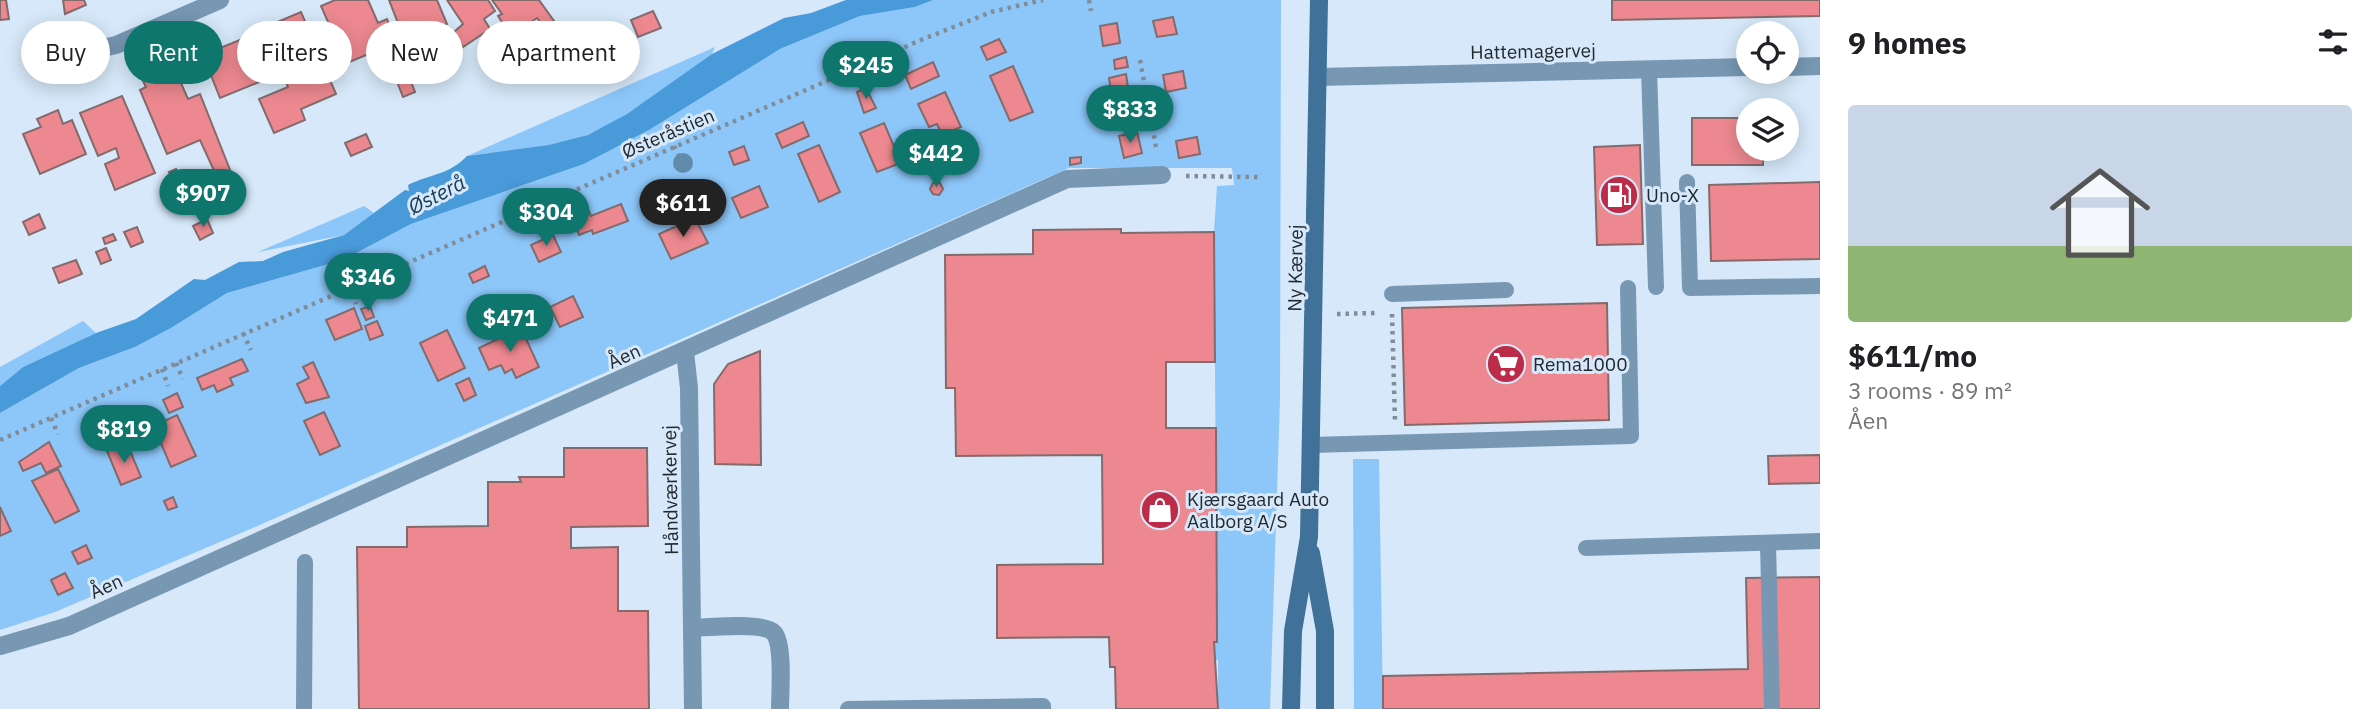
<!DOCTYPE html>
<html lang="en">
<head>
<meta charset="utf-8">
<style>
	:root { --surface:#fff; --page:#f6f6f6; --text:#202124; --muted:#757577; --accent:#0f766e }
	body { margin:0; font-family:"IBM Plex Sans",sans-serif; background:var(--page); color:var(--text); height:100vh; display:flex; flex-direction:column; font-size:26px; white-space:nowrap }
	* { box-sizing:border-box; margin:0 }
	p { font-size:23px; color:var(--muted) }
	.icon { flex:none; width:38px; height:38px; fill:none; stroke:currentColor; stroke-width:2; stroke-linecap:round; stroke-linejoin:round }
	.map { position:relative; flex:1; overflow:hidden }
	.details { display:flex; flex-direction:column; background:var(--surface); width:560px }
	.details>* { flex:none }
	.top-card { position:absolute; left:21px; top:21px; width:665px; height:63px; display:flex; gap:14px }
	.controls { position:absolute; left:1736px; top:21px; display:grid; gap:14px }
	.controls a { display:grid; place-items:center; width:63px; height:63px; border-radius:50%; background:var(--surface); box-shadow:0 4px 18px #0003; font-size:35px }
	.price { position:absolute; translate:-50% -60px; padding:0 16px; border-radius:24px; background:var(--accent); color:#fff; font-size:23px; line-height:46px; filter:drop-shadow(0 2px 4px #0008) }
	.price::after { content:''; position:absolute; left:50%; top:42px; width:21px; height:16px; margin-left:-10px; background:inherit; clip-path:polygon(0 0,100% 0,50% 100%) }
	.price.selected { background:#222; color:#fff }
	ul { padding:0; list-style:none }
	li { display:grid; align-content:center; gap:14px; height:371px; padding:0 28px }
	li span { display:grid; place-items:center; height:217px; border-radius:7px; color:#555 }
	li>.icon { margin-inline-start:auto }
	span .icon { width:126px; height:126px; fill:#fffc; stroke-width:1 }
	li b { font-size:30px }
	h2 { display:flex; justify-content:space-between; align-items:center; height:84px; padding:0 28px; font-size:30px }
	.tag { padding:0 24px; border-radius:32px; background:var(--surface); box-shadow:0 4px 18px #0003; font-size:24px; line-height:63px }
	.tag.selected { background:var(--accent); color:#fff }
	main { display:flex; flex:1; min-height:0 }
	.map>svg:first-child { display:block }
	.green { fill:#8dc7f9 }
	.water { fill:#499ad9 }
	.building { fill:#ed8890; stroke:#836b6c; stroke-width:2 }
	.lines { fill:none; stroke-linecap:round; stroke-linejoin:round }
	.path { stroke:#808d99; stroke-width:4.5; stroke-dasharray:3.5 5; stroke-linecap:butt }
	.lane { stroke:#7797b3; stroke-width:16 }
	.street { stroke:#7797b3; stroke-width:18 }
	.secondary { stroke:#3f7199; stroke-width:18 }
	.tree { fill:#608ba9 }
	.labels { text-anchor:middle; stroke-width:6; stroke-linejoin:round; paint-order:stroke }
	.street-label { font-size:19px; fill:#22292f; stroke:#d6e8f9 }
	.poi-label { font-size:19px; fill:#22292f; stroke:#d6e8f9; text-anchor:start }
	.water-label { font-size:21px; font-style:italic; fill:#193a55; stroke:#d6e8f9 }
</style>
</head>
<body>
<main>
<div class="map">
<svg width="1820" height="709" viewBox="0 0 1820 709">
	<rect width="100%" height="100%" fill="#d6e8f9"/>
	<g class="green">
		<polygon points="933,0 1281,0 1280,398 1270,709 1218,709 1218,660 1215,660 1214,642 1217,642 1214,232 1217,186 1234,185 1232,168 1069,168 255,527 55,612 0,630 0,413 79,368 135,347 171,328 227,293 343,260 411,224 584,164 649,130 780,49 860,16 915,7"/>
		<path d="M715,47L712,54C673,82 634,114 590,134C553,150 506,150 467,156Z"/>
		<polygon points="364,206 374,213 344,235 258,252"/>
		<polygon points="83,321 96,333 23,367 0,386 0,367"/>
		<polygon points="1353,459 1379,459 1383,709 1354,709"/>
	</g>
	<path class="water" d="M846,0H933L915,7L860,16L780,49L649,130L584,164L411,224L343,260L227,293L171,328L135,347L79,368L0,413V386L23,367L96,333L136,319L194,279L205,280L239,262L263,261L283,252L344,235L405,190L409,191L408,185C430,174 449,175 467,156L549,145L588,135L627,114L712,54L784,18L811,13Z"/>
	<g class="building">
		<polygon points="0,0 6,0 9,19 0,20"/>
		<polygon points="63,0 84,0 86,5 65,14"/>
		<polygon points="335,0 368,0 378,23 387,19 407,67 395,73 385,47 340,66 330,42 336,40 321,6"/>
		<polygon points="389,0 437,0 447,24 405,41"/>
		<polygon points="447,0 488,0 495,11 484,19 490,29 463,47 454,32 463,24"/>
		<polygon points="492,0 539,0 554,21 544,27 537,18 511,36 498,16 502,14"/>
		<polygon points="1612,0 1820,0 1820,16 1612,20"/>
		<polygon points="653,11 661,28 638,37 631,20"/>
		<polygon points="301,12 336,94 301,109 305,120 274,133 259,99 288,87 263,28"/>
		<polygon points="1173,17 1177,34 1157,37 1153,21"/>
		<polygon points="1117,23 1120,43 1103,46 1100,26"/>
		<polygon points="242,39 244,46 254,42 268,74 257,79 259,82 220,98 203,55"/>
		<polygon points="999,39 1006,52 987,60 981,47"/>
		<polygon points="1126,57 1128,67 1115,69 1114,60"/>
		<polygon points="933,62 939,76 911,89 905,75"/>
		<polygon points="1013,66 1033,112 1010,121 990,76"/>
		<polygon points="166,69 169,77 177,74 188,99 200,94 234,180 221,186 200,140 167,154 140,90 146,87 142,79"/>
		<polygon points="1183,71 1186,88 1166,92 1163,75"/>
		<polygon points="408,74 415,92 403,97 396,79"/>
		<polygon points="1126,74 1129,94 1112,97 1109,78"/>
		<polygon points="866,88 876,108 864,113 857,92"/>
		<polygon points="945,92 961,127 942,135 937,124 929,127 918,104"/>
		<polygon points="122,96 155,173 115,190 105,164 119,158 116,148 98,156 80,113"/>
		<polygon points="58,110 63,124 72,120 86,154 40,174 23,134 41,127 37,119"/>
		<polygon points="1692,118 1748,118 1748,149 1763,149 1763,165 1692,165"/>
		<polygon points="803,122 809,136 782,148 776,134"/>
		<polygon points="884,123 901,163 877,172 860,133"/>
		<polygon points="1137,132 1142,153 1124,158 1119,136"/>
		<polygon points="366,134 372,147 351,156 345,143"/>
		<polygon points="1197,137 1200,154 1179,158 1176,141"/>
		<polygon points="819,145 840,192 819,202 798,154"/>
		<polygon points="1640,145 1643,244 1597,245 1594,147"/>
		<polygon points="744,146 749,160 734,165 729,152"/>
		<polygon points="1081,157 1081,163 1070,165 1070,158"/>
		<polygon points="176,169 181,180 174,183 169,172"/>
		<polygon points="236,182 241,194 226,201 221,189"/>
		<polygon points="1820,182 1820,259 1711,261 1709,185"/>
		<polygon points="933,183 940,183 943,189 939,195 933,194 930,189"/>
		<polygon points="759,186 768,207 741,218 732,198"/>
		<polygon points="621,204 628,221 593,234 592,230 579,235 572,217 589,211 591,216"/>
		<polygon points="39,214 45,228 29,235 23,222"/>
		<polygon points="695,218 708,243 671,259 659,234"/>
		<polygon points="207,219 213,233 200,240 193,226"/>
		<polygon points="137,227 143,242 131,247 124,232"/>
		<polygon points="1121,229 1121,233 1214,232 1215,362 1166,362 1166,428 1216,428 1217,642 1214,642 1218,709 1116,709 1115,667 1110,667 1109,637 997,638 997,565 1103,564 1102,455 956,456 955,388 946,388 945,255 1033,254 1033,230"/>
		<polygon points="113,234 116,240 105,244 103,238"/>
		<polygon points="553,235 561,252 539,262 531,245"/>
		<polygon points="106,248 111,260 101,264 96,252"/>
		<polygon points="76,260 82,274 59,283 53,268"/>
		<polygon points="485,266 489,276 473,283 469,274"/>
		<polygon points="573,296 583,317 560,327 550,307"/>
		<polygon points="1607,303 1609,420 1405,425 1402,308"/>
		<polygon points="370,306 374,317 366,320 361,309"/>
		<polygon points="354,308 362,329 335,340 326,320"/>
		<polygon points="377,321 383,335 370,340 365,326"/>
		<polygon points="521,328 539,367 516,378 512,369 505,373 501,365 489,370 479,348"/>
		<polygon points="447,330 465,368 438,381 420,343"/>
		<polygon points="760,351 761,465 715,464 714,384 728,364"/>
		<polygon points="242,359 248,371 230,378 233,385 217,392 214,385 202,390 197,378"/>
		<polygon points="313,362 329,397 306,403 297,384 309,378 303,367"/>
		<polygon points="469,378 476,395 464,401 456,384"/>
		<polygon points="177,393 183,407 169,413 163,400"/>
		<polygon points="324,412 340,446 320,455 304,421"/>
		<polygon points="177,415 196,456 171,467 157,434 165,430 162,422"/>
		<polygon points="49,442 61,466 46,473 41,463 23,471 19,462"/>
		<polygon points="122,445 126,455 131,453 141,477 121,485 107,451"/>
		<polygon points="564,448 647,448 648,526 571,527 571,548 618,547 618,611 648,611 649,709 359,709 357,547 407,547 407,527 488,526 488,482 521,482 519,477 564,477"/>
		<polygon points="1820,455 1820,483 1769,484 1768,456"/>
		<polygon points="58,469 79,511 55,523 32,481"/>
		<polygon points="173,497 177,507 168,510 164,501"/>
		<polygon points="0,507 11,531 0,536"/>
		<polygon points="86,545 92,558 78,564 72,552"/>
		<polygon points="65,573 73,588 58,595 51,580"/>
		<polygon points="1820,577 1820,709 1383,709 1383,676 1748,669 1746,578"/>
	</g>
	<g class="lines">
		<g class="path">
			<polyline points="1089,0 1091,11"/>
			<polyline points="1140,60 1157,152"/>
			<polyline points="674,146 681,161"/>
			<polyline points="1186,176 1258,177"/>
			<polyline points="546,201 553,217"/>
			<polyline points="348,287 356,304"/>
			<polyline points="1337,314 1377,313"/>
			<polyline points="1392,314 1395,421"/>
			<polyline points="243,333 251,350"/>
			<polyline points="176,363 183,379"/>
			<polyline points="162,369 168,386"/>
			<polyline points="51,418 58,434"/>
			<polyline points="0,440 921,40 991,12 1043,0"/>
		</g>
		<g class="lane">
			<polyline points="1649,69 1656,287"/>
			<polyline points="1687,182 1690,288 1820,286"/>
			<polyline points="1392,294 1506,290"/>
			<polyline points="1311,445 1631,436 1628,288"/>
			<polyline points="1768,543 1772,709"/>
			<polyline points="1586,548 1820,541"/>
			<polyline points="304,709 305,562"/>
			<polyline points="848,709 1043,706 1043,709"/>
		</g>
		<g class="street">
			<polyline points="36,63 116,45 220,0"/>
			<polyline points="1787,67 1820,66"/>
			<polyline points="1318,77 1748,67"/>
			<polyline points="685,352 689,388 693,709"/>
			<path d="M693,628C709,627 764,622 774,633C784,645 780,693 780,709"/>
			<polyline points="0,646 69,626 1067,179 1162,175"/>
		</g>
		<g class="secondary">
			<polyline points="1311,553 1325,631 1325,709"/>
			<polyline points="1291,709 1293,631 1309,537 1319,0"/>
		</g>
	</g>
	<circle class="tree" cx="683" cy="163" r="10"/>
	<defs>
		<g id="fuel-disc" transform="scale(2.0125)"><circle r="9.5" fill="#bc2b47" stroke="#d6e8f9"/><path d="M-5.5-6h7V0h2V4h1.3V-2.5L3-4.5l.8-.8L6-3V5H2.5V1h-1V6h-7ZM-4.2-4.7v3.2H.2V-4.7Z" fill="#fff"/></g>
		<g id="supermarket-disc" transform="scale(2.0125)"><circle r="9.5" fill="#bc2b47" stroke="#d6e8f9"/><path d="M-6-5.5h2.5l.6 2H6L4.5 2H-2.5L-4.4-4H-6ZM-1.5 3.2a1.3 1.3 0 1 0 .1 0ZM3 3.2a1.3 1.3 0 1 0 .1 0Z" fill="#fff"/></g>
		<g id="shop-disc" transform="scale(2.0125)"><circle r="9.5" fill="#bc2b47" stroke="#d6e8f9"/><path d="M-5-2.5h2.3a2.7 3.5 0 0 1 5.4 0H5L5.5 6h-11ZM-1.5-2.5h3a1.5 2.3 0 0 0-3 0Z" fill="#fff"/></g>
	</defs>
	<g fill-rule="evenodd">
		<use href="#fuel-disc" x="1619" y="195"/>
		<use href="#supermarket-disc" x="1506" y="364"/>
		<use href="#shop-disc" x="1160" y="510"/>
	</g>
	<g class="labels">
		<g class="street-label">
			<text transform="translate(1533 51) rotate(-1)" y="7">Hattemagervej</text>
			<text transform="translate(668 133) rotate(-23)" y="7">Østeråstien</text>
			<text transform="translate(1295 268) rotate(-89)" y="7">Ny Kærvej</text>
			<text transform="translate(624 356) rotate(-24)" y="7">Åen</text>
			<text transform="translate(670 490) rotate(-91)" y="7">Håndværkervej</text>
			<text transform="translate(106 586) rotate(-24)" y="7">Åen</text>
		</g>
		<g class="poi-label">
			<text x="1646" y="202">Uno-X</text>
			<text x="1533" y="371">Rema1000</text>
			<text x="1187" y="506">Kjærsgaard Auto<tspan x="1187" dy="22">Aalborg A/S</tspan></text>
		</g>
		<g class="water-label">
			<text transform="translate(437 195) rotate(-27)" y="7">Østerå</text>
		</g>
	</g>
</svg>
<div class="controls">
<a><svg class="icon" aria-label="locate" viewBox="0 0 24 24"><circle cx="12" cy="12" r="6"/><path d="M12 2v4M12 18v4M2 12h4M18 12h4"/></svg></a>
<a><svg class="icon" aria-label="layers" viewBox="0 0 24 24"><path d="M12 4l9 5-9 5-9-5zM3 14l9 5 9-5"/></svg></a>
</div>
<b class="price" style="left:866px;top:101px">$245</b>
<b class="price" style="left:1130px;top:145px">$833</b>
<b class="price" style="left:936px;top:189px">$442</b>
<b class="price" style="left:203px;top:229px">$907</b>
<b class="price selected" style="left:683px;top:239px">$611</b>
<b class="price" style="left:546px;top:248px">$304</b>
<b class="price" style="left:368px;top:313px">$346</b>
<b class="price" style="left:510px;top:354px">$471</b>
<b class="price" style="left:124px;top:465px">$819</b>
<div class="top-card">
<a class="tag">Buy</a>
<a class="tag selected">Rent</a>
<a class="tag">Filters</a>
<a class="tag">New</a>
<a class="tag">Apartment</a>
</div>
</div>
<section class="details">
<h2>9 homes<svg class="icon" aria-label="filters" viewBox="0 0 24 24"><path d="M4 7h16M4 17h16"/><circle cx="9" cy="7" r="2"/><circle cx="15" cy="17" r="2"/></svg></h2>
<ul>
<li><span style="background:linear-gradient(#c9d6e8 65%,#8fb573 0)"><svg class="icon" aria-label="home" viewBox="0 0 24 24"><path d="M3 11l9-7 9 7M6 9v11h12V9"/></svg></span><div><b>$611/mo</b><p>3 rooms · 89 m²</p><p>Åen</p></div></li>
</ul>
</section>
</main>
</body>
</html>
